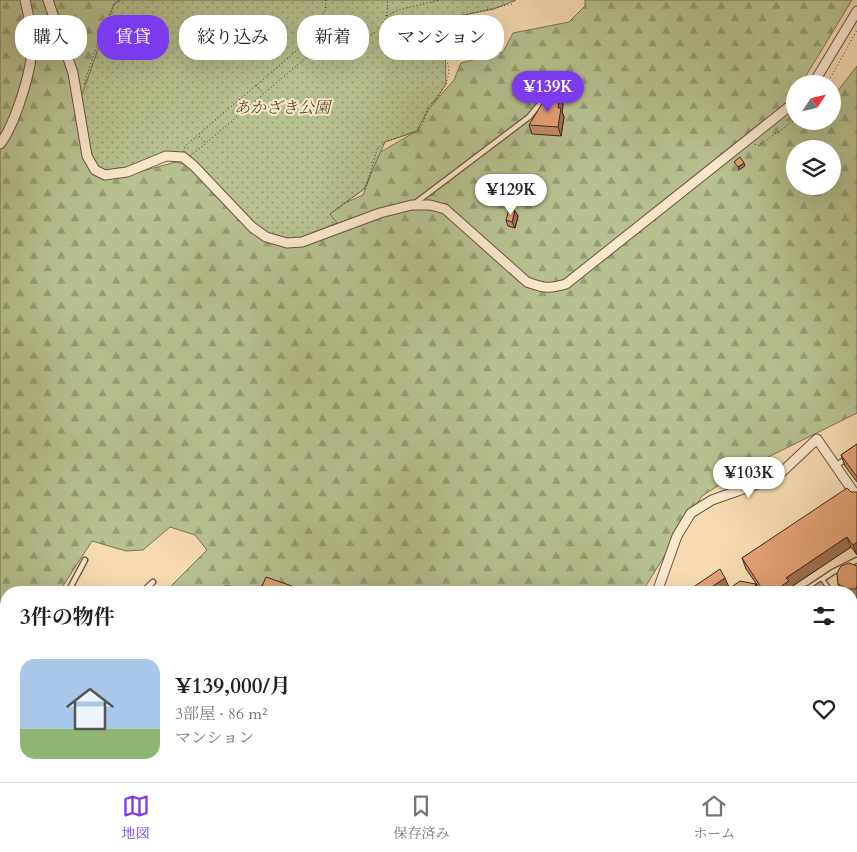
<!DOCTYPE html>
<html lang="ja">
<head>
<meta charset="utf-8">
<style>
	:root { --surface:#fff; --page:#f2f2f2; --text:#222; --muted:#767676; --line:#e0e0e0; --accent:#7c3aed }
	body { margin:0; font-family:Cardo,"Noto Serif JP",serif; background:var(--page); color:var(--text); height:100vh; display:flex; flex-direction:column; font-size:19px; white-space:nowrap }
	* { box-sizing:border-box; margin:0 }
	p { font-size:16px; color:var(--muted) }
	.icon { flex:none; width:28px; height:28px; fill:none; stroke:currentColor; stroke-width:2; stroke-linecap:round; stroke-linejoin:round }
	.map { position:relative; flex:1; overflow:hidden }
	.side { position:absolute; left:0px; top:586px; width:858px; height:196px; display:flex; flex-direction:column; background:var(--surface); border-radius:20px 20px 0 0; box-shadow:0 5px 20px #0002 }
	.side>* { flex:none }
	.top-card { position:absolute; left:15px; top:15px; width:500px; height:45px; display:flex; gap:10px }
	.needle { width:32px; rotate:55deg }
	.controls { position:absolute; left:786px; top:75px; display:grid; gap:10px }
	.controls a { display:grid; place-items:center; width:55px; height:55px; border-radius:50%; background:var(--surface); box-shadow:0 5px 20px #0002; font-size:25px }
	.price { position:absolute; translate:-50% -42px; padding:0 11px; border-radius:18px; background:#fff; color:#222; font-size:16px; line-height:32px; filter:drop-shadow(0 1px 2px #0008) }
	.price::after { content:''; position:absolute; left:50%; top:30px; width:15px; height:11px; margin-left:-8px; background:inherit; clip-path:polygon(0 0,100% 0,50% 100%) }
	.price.on { background:var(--accent); color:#fff }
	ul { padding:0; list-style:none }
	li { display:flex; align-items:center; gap:15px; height:125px; padding:0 20px }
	li span { display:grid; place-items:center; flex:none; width:140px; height:100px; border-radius:15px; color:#555 }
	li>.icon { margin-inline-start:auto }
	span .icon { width:60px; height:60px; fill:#fffc; stroke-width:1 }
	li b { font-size:21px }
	h2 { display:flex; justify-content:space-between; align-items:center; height:60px; padding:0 20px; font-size:21px }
	.tag { padding:0 18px; border-radius:20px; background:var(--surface); box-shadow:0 5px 20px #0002; font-size:18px; line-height:45px }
	.tag.on { background:var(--accent); color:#fff }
	.tab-bar { display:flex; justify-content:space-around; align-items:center; height:70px; border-top:1px solid var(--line); background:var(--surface); font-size:14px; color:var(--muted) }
	.tab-bar a { display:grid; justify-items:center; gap:2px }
	.tab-bar .on { color:var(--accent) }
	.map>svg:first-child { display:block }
	.forest { fill:url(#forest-firs); stroke:#7a7457; fill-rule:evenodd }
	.park { fill:url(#park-dots); stroke:#7a7457 }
	.water { fill:url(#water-rules); stroke:#778071 }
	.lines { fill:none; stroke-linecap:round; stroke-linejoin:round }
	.service-casing { stroke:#6b5443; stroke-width:7 }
	.pedestrian-casing { stroke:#6b5443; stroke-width:9 }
	.minor-casing { stroke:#6b5443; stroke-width:11 }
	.primary-casing { stroke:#3d281f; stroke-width:15 }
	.path { stroke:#3d281f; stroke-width:1; stroke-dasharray:1 2.5; stroke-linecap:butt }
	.service { stroke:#f9e7cc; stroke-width:4.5 }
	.pedestrian { stroke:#f9e7cc; stroke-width:6 }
	.minor { stroke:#f9e7cc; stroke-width:9 }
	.primary { stroke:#ebbd78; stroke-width:12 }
	.wall { fill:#c38a63; stroke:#3d281f }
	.shaded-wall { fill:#9f7050; stroke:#3d281f }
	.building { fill:#e3a073; stroke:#3d281f }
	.labels { text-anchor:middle; stroke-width:4; stroke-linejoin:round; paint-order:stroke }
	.park-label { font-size:16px; font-style:italic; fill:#5c4e3b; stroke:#f9e7cc }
</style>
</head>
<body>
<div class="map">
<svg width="857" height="782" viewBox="0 0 857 782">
	<defs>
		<pattern id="forest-firs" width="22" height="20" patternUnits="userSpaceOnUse" patternTransform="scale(1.25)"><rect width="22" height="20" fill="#b7c18f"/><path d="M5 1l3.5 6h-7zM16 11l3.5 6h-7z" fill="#969d74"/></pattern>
		<pattern id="park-dots" width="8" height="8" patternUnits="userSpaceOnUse" patternTransform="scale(1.25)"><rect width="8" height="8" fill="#b7c18f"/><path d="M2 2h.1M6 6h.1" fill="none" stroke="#969d74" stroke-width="1.8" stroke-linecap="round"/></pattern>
		<pattern id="water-rules" width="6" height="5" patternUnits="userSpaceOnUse" patternTransform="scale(1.25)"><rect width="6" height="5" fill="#9dbba7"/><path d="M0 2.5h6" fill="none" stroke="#819887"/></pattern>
	</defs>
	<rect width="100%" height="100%" fill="#f6dab0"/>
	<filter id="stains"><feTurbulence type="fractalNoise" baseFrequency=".004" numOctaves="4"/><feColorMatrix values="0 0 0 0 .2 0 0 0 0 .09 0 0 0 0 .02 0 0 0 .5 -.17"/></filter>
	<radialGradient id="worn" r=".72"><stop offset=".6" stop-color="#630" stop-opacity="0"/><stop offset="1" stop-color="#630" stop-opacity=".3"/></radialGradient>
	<path class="forest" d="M0,0H319L117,155L142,171L176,162L183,164L330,205L343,204L363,195L379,153L415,132L430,107L454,80L461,63L503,52L513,33L569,22L585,6V0H852L801,84H795V121H832L833,97L857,66V413L744,469L702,496L642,592H299L262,585L257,592H165L207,550L195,535L170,527L143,550L126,551L92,541L63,586L55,592H6V617L0,611ZM795,149H832V186H795Z"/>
	<g class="park">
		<polygon points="121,0 516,0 494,9 459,16 445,42 446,84 425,115 417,131 385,142 364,189 330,214 337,223 287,243 252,227 223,196 174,156 127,172 95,170 78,106 114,4"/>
		<polygon points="227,585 250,592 207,592"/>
		<polygon points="551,776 579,776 583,782 543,782"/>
	</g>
	<g class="water">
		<polygon points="857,732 857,782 781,782 790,776 851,776 851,736"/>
		<polygon points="616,776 711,776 741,782 619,782"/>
	</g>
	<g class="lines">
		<g class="service-casing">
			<g id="service">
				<polyline points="414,204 529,117 543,100 549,101"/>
				<polyline points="835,466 857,452"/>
				<polyline points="822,580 831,592"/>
				<polyline points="68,592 85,560"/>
				<polyline points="142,592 153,582"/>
				<polyline points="803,592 833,572 857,560"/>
				<polyline points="851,622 857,631"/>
				<polyline points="851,642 857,638"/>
			</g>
		</g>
		<g class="pedestrian-casing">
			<g id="pedestrian">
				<polyline points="393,776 397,782"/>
				<polyline points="477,776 481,782"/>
				<polyline points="379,782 388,776"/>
			</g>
		</g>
		<g class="minor-casing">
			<g id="minor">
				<path d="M48,0L73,73L87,156L95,170L105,175L127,172L166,156L183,157L194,166L252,227L266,237L287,243L302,242L380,213L412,205H430L445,209L527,282C543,288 549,289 566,284L795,102"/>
				<polyline points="813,84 857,11"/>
				<path d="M0,144C13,128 26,86 30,65C34,45 30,20 25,0"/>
				<polyline points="657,592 677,536 691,513 712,500 763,482 783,471 817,439 857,497"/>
				<polyline points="0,655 6,647"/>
				<polyline points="851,681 857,677"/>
				<polyline points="0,693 6,702"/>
				<polyline points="0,720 6,715"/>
				<polyline points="0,773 6,782"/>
				<polyline points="58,776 62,782"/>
				<polyline points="165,776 169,782"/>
				<polyline points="278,776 282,782"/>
				<polyline points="337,776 342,782"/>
				<polyline points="215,782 223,776"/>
				<polyline points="537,782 545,776"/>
			</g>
		</g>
		<g class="primary-casing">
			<g id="primary">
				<polyline points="0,633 6,641"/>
				<polyline points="104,776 107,782"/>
			</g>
		</g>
		<g class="path">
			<path d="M326,0L325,12L316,23L314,31L323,43L330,47C336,45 342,39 348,38C353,38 359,39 364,38C381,33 390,16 387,0"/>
			<polyline points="387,16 398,10 440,0"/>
			<polygon points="309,40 316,49 192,155 183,157 185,146"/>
			<polyline points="309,40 316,34"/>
			<polyline points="317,49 323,43"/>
			<polyline points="84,84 103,27 114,4 120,0"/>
			<polyline points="827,84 857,30"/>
			<polyline points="256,85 263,93"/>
			<polyline points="199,136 205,142"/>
			<polyline points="755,144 758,146 795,120"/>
			<polyline points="330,214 364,189 367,184 377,149 385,142 417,131 423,124 428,106 436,100 446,84 449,73 445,42 450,28 459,16 512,4 515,0"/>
		</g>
		<use href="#service" class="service"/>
		<use href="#pedestrian" class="pedestrian"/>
		<use href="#minor" class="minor"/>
		<use href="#primary" class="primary"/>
	</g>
	<g class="wall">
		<polygon points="560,96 563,105 562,112 564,117 561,136 532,134 529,125"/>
		<polygon points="515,211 518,216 515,228 508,226 506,220"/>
		<polygon points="857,444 857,482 845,466 841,455"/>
		<polygon points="851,492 857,555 851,547 791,587 792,591 791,592 762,592 746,569 742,558"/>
		<polygon points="857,566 857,611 856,600 851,600 851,592 841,592 838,584"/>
		<polygon points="262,586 310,592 264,592"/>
		<polygon points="483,776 519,776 510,782 486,782"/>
	</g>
	<g class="shaded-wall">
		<polygon points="560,96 563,105 562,112 564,117 561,136 558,127 558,108"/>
		<polygon points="744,163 745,166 739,170 738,167"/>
		<polygon points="515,211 518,216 515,228 512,222"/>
		<polygon points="847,537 851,547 791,587 792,591 791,592 779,592 777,589 786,578"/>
		<polygon points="857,542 857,555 853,545"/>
		<polygon points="725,578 730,589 725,592 704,592"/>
		<polygon points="756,584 759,592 752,592"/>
		<polygon points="768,586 771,592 764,592 763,590"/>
		<polygon points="775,586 778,592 772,592 770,589"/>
		<polygon points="498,776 519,776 510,782 489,782"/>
	</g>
	<g class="building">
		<polygon points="550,95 560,96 558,108 561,108 558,127 529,125 546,97"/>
		<polygon points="740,157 744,163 738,167 734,162"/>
		<polygon points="509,209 515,211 512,222 506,220"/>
		<polygon points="857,444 857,477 841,455"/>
		<polygon points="847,488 851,492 857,492 857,542 853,545 847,537 786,578 789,581 777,589 775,586 770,589 768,586 763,590 742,558"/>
		<polygon points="849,563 857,566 857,586 856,589 847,589 838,584 837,573 841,566"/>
		<polygon points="720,569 725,578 704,592 691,592 689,590"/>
		<polygon points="266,577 309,592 280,592 262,586"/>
		<polygon points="740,581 756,584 752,592 732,592 733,586"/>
		<polygon points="821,581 829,592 806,592 806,591"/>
		<polygon points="485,776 498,776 489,782 488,782"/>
	</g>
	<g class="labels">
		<g class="park-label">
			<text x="282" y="113">あかざき公園</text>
		</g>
	</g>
	<rect width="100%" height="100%" filter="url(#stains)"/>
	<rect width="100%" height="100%" fill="url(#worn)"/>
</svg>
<div class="controls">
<a><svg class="needle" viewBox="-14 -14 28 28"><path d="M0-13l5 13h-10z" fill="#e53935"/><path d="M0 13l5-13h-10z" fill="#767676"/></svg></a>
<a><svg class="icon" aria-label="layers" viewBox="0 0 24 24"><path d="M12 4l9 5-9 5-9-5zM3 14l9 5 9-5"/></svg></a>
</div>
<b class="price on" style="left:548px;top:113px">¥139K</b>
<b class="price" style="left:511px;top:216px">¥129K</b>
<b class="price" style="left:749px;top:499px">¥103K</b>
<div class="top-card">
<a class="tag">購入</a>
<a class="tag on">賃貸</a>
<a class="tag">絞り込み</a>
<a class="tag">新着</a>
<a class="tag">マンション</a>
</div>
<section class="side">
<h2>3件の物件<svg class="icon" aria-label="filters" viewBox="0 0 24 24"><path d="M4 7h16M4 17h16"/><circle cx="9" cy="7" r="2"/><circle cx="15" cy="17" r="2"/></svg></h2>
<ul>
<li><span style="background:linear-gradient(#a9c7e8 70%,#8fb573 0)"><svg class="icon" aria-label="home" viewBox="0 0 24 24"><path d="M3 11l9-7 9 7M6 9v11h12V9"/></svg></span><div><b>¥139,000/月</b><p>3部屋 · 86 m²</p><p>マンション</p></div><svg class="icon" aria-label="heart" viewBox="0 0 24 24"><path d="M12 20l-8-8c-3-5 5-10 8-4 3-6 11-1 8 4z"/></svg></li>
</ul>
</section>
</div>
<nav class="tab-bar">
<a class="on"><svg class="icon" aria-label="map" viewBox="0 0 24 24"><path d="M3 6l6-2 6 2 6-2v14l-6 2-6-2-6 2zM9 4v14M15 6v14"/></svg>地図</a>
<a><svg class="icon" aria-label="saved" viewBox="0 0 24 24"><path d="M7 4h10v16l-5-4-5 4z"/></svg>保存済み</a>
<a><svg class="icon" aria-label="home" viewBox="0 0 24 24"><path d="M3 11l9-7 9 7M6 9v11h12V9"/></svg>ホーム</a>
</nav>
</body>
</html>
